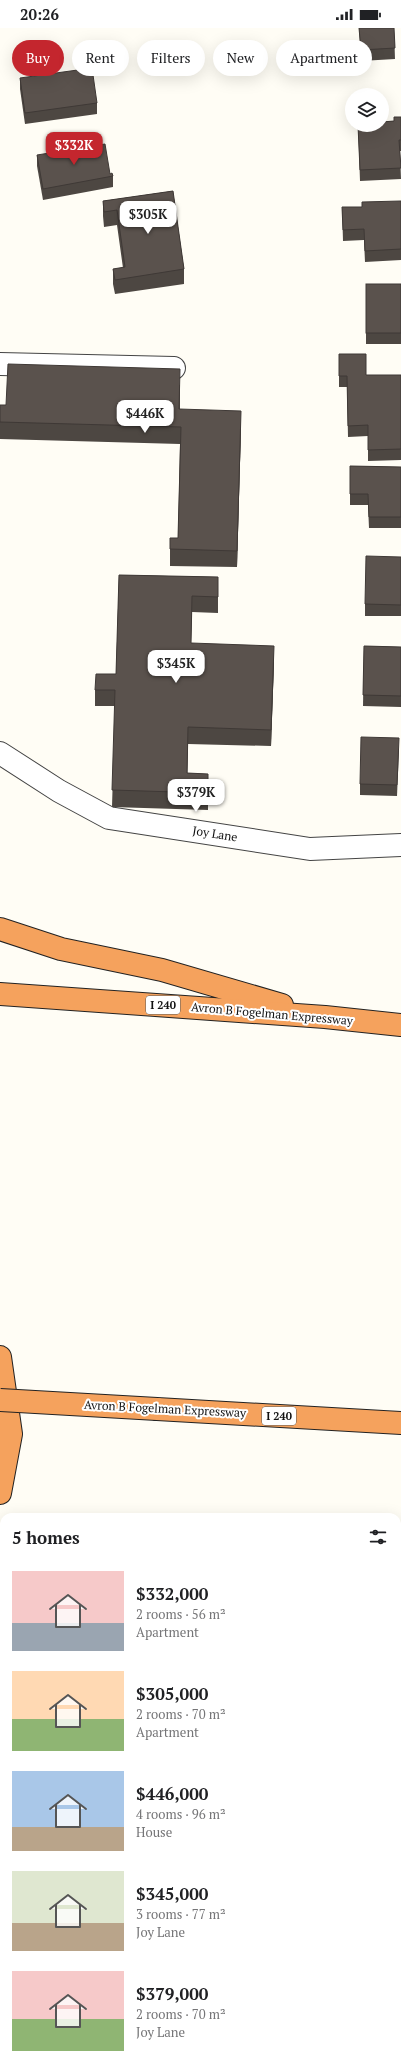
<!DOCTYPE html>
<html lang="en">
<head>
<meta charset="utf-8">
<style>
	:root { --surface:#fff; --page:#f6f6f6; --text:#202124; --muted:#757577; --accent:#c4262e }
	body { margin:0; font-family:"PT Serif",serif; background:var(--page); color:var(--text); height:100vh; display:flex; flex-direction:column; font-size:15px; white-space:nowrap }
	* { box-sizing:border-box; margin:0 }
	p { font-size:13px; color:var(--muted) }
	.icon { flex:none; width:22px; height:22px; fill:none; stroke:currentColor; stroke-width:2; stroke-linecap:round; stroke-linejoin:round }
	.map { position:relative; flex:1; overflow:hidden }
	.details { position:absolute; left:0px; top:1485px; width:401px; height:556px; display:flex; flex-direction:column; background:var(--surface); border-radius:12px 12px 0 0; box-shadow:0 4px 16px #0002 }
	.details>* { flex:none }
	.guide { position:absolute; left:12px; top:12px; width:377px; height:36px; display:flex; gap:8px }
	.tools { position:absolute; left:345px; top:60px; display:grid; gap:8px }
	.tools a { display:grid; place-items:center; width:44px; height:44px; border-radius:50%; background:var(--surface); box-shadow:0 4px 16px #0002; font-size:20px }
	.price { position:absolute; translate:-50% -34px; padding:0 9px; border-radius:8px; background:#fff; color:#222; font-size:13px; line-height:26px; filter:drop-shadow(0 1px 2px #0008) }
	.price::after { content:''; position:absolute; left:50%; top:24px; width:12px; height:9px; margin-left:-6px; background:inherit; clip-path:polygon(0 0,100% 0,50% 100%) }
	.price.on { background:var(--accent); color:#fff }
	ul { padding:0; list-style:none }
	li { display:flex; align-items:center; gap:12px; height:100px; padding:0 12px }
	li span { display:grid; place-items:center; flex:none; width:112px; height:80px; border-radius:0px; color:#555 }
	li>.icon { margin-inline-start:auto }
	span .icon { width:48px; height:48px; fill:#fffc; stroke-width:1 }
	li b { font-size:17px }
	h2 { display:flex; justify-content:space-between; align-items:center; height:48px; padding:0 12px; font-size:17px }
	.chip { padding:0 14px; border-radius:18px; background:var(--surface); box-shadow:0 4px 16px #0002; font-size:14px; line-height:36px }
	.chip.on { background:var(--accent); color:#fff }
	.status { display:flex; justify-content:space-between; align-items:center; height:28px; padding:0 20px; background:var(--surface); direction:ltr }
	.status svg { height:11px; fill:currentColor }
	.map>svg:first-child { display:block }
	.industrial { fill:#eee6ef }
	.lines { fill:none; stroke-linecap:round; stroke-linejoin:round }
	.minor-casing { stroke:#444; stroke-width:24 }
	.highway-casing { stroke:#222; stroke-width:24 }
	.minor { stroke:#fff; stroke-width:22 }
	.highway { stroke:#f5a25d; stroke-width:22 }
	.highway-bridge-casing { stroke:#222; stroke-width:24; stroke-linecap:butt }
	.highway-bridge { stroke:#f5a25d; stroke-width:22 }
	.wall { fill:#4d4742 }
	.shaded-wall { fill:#3f3936 }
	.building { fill:#5a524d; stroke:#3f3936 }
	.labels { text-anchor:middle; stroke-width:4; stroke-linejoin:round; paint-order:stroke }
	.shield { fill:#fff; stroke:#585858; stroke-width:1 }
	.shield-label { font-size:11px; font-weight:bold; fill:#111 }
	.street-label { font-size:12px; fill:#111; stroke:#fff }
</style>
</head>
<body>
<div class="status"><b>20:26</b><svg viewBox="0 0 49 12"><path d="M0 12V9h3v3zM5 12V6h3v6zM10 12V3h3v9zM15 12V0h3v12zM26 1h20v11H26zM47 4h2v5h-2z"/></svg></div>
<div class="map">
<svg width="401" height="2041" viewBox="0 0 401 2041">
	<rect width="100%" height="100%" fill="#fffdf5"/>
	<polygon class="industrial" points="401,1634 401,2041 0,2041 0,1848 4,1845 4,2037 397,2037 397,1635"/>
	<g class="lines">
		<g class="minor-casing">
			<g id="minor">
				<polyline points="0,336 174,340"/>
				<polyline points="0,725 59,763 109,790 310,821 401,817"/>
				<polyline points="397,1825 401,1824"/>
				<polyline points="270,2037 273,2041"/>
			</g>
		</g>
		<g class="highway-casing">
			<g id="highway">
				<polyline points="0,901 61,921 162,942 282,977"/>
				<polyline points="0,966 325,989 401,997"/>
				<polyline points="0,1329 11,1406 0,1465"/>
				<polyline points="157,1381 401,1395"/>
				<polyline points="397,1518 401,1517"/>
				<polyline points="0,1731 4,1727"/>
			</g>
		</g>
		<use href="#minor" class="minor"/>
		<use href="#highway" class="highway"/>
		<g class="highway-bridge-casing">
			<polyline id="highway-bridge" points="0,1372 157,1381"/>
		</g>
		<use href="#highway-bridge" class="highway-bridge"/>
	</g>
	<g class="wall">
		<polygon points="359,0 394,0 395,31 361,33"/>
		<polygon points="20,50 97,75 97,86 25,96 20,61"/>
		<polygon points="394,89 401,89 401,123 400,123 401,151 360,153 358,97 394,93"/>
		<polygon points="37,127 110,146 113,148 113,159 43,172 37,138"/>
		<polygon points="173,163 184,241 184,256 115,266 113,256 113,241 123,240 117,197 104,199 103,188 103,173"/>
		<polygon points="342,179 401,180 401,232 365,234 364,212 343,213"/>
		<rect x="366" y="256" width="35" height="60"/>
		<polygon points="339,326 366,347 401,347 401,432 368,433 368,408 348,409 347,359 339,359"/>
		<polygon points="180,357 180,381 241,400 237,539 170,538 170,521 178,510 180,416 0,411 0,377 6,377"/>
		<polygon points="350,438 401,439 401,500 369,500 368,477 350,477"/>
		<polygon points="401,529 401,588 365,588 365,576"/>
		<polygon points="119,547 218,549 218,585 192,584 191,615 274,634 271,718 188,716 187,745 208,746 208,782 112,779 115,678 95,678 95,662 116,646"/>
		<polygon points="364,618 401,619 401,679 363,678"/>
		<polygon points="399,721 397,768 360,767 360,756"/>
	</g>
	<g class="shaded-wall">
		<polygon points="241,383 241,400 237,539 237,523"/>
		<polygon points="274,618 274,634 271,718 271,702"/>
		<polygon points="188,699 188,716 187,762 187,745"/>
	</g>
	<g class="building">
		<polygon points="359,0 394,0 395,20 361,22"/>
		<polygon points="92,40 97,75 25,85 20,50"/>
		<polygon points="394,89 401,89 401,112 399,112 401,140 360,142 358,97 382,97 382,94 394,93"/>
		<polygon points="105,116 110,146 112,145 113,148 43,161 37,127"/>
		<polygon points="173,163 184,241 115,252 113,241 125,239 117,182 104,184 103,173"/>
		<polygon points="401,173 401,221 365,223 364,201 343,202 342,179 362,179 362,174"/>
		<rect x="366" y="256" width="35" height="49"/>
		<polygon points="339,326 366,326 366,347 401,347 401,421 368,422 368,397 348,398 347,348 339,348"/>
		<polygon points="8,336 180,341 179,381 241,383 237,523 170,521 170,510 178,510 181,399 0,394 0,377 6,377"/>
		<polygon points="350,438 401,439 401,489 369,489 368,466 350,466"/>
		<polygon points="366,528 401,529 401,577 365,576"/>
		<polygon points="119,547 218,549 218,569 192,568 191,615 274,618 271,702 188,699 187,745 208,746 208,765 112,762 115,662 95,662 96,646 116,646"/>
		<polygon points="364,618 401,619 401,668 363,667"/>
		<polygon points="361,709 399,710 397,757 360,756"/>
	</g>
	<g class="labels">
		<g class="shield">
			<rect x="146" y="968" width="34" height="18" rx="3"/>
			<rect x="262" y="1379" width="34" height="18" rx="3"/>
		</g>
		<g class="shield-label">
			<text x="163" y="981">I 240</text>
			<text x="279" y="1392">I 240</text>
		</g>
		<g class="street-label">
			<text transform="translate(215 806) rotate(9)" y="4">Joy Lane</text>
			<text transform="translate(272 986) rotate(5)" y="4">Avron B Fogelman Expressway</text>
			<text transform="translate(165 1381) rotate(3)" y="4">Avron B Fogelman Expressway</text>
		</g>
	</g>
</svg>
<div class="tools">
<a><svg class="icon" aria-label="layers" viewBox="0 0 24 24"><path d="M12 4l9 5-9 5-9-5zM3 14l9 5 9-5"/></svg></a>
</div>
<b class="price on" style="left:74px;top:138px">$332K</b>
<b class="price" style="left:148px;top:207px">$305K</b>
<b class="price" style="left:145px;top:406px">$446K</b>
<b class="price" style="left:176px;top:656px">$345K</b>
<b class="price" style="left:196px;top:785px">$379K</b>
<div class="guide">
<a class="chip on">Buy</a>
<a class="chip">Rent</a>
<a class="chip">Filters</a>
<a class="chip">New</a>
<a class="chip">Apartment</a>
</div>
<section class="details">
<h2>5 homes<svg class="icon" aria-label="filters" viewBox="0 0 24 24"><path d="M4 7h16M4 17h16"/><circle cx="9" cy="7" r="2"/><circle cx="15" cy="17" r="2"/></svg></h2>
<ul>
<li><span style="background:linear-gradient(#f6c9c9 65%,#9aa5b1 0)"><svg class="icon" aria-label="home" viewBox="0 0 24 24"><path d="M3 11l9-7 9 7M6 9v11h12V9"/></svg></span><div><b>$332,000</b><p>2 rooms · 56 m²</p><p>Apartment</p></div></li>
<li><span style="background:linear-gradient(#ffd9b3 60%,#8fb573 0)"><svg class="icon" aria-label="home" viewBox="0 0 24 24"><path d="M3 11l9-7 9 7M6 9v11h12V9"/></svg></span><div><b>$305,000</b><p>2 rooms · 70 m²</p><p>Apartment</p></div></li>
<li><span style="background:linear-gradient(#a9c7e8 70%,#b9a48a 0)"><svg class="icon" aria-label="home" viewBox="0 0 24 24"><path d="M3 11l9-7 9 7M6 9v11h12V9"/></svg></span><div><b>$446,000</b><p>4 rooms · 96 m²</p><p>House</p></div></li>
<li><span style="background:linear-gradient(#dfe7d0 65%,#b9a48a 0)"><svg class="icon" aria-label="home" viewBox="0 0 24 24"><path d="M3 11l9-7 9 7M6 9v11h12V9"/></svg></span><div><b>$345,000</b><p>3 rooms · 77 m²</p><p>Joy Lane</p></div></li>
<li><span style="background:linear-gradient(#f6c9c9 60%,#8fb573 0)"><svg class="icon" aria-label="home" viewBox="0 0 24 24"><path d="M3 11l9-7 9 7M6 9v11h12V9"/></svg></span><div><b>$379,000</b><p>2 rooms · 70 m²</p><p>Joy Lane</p></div></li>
</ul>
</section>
</div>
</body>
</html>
